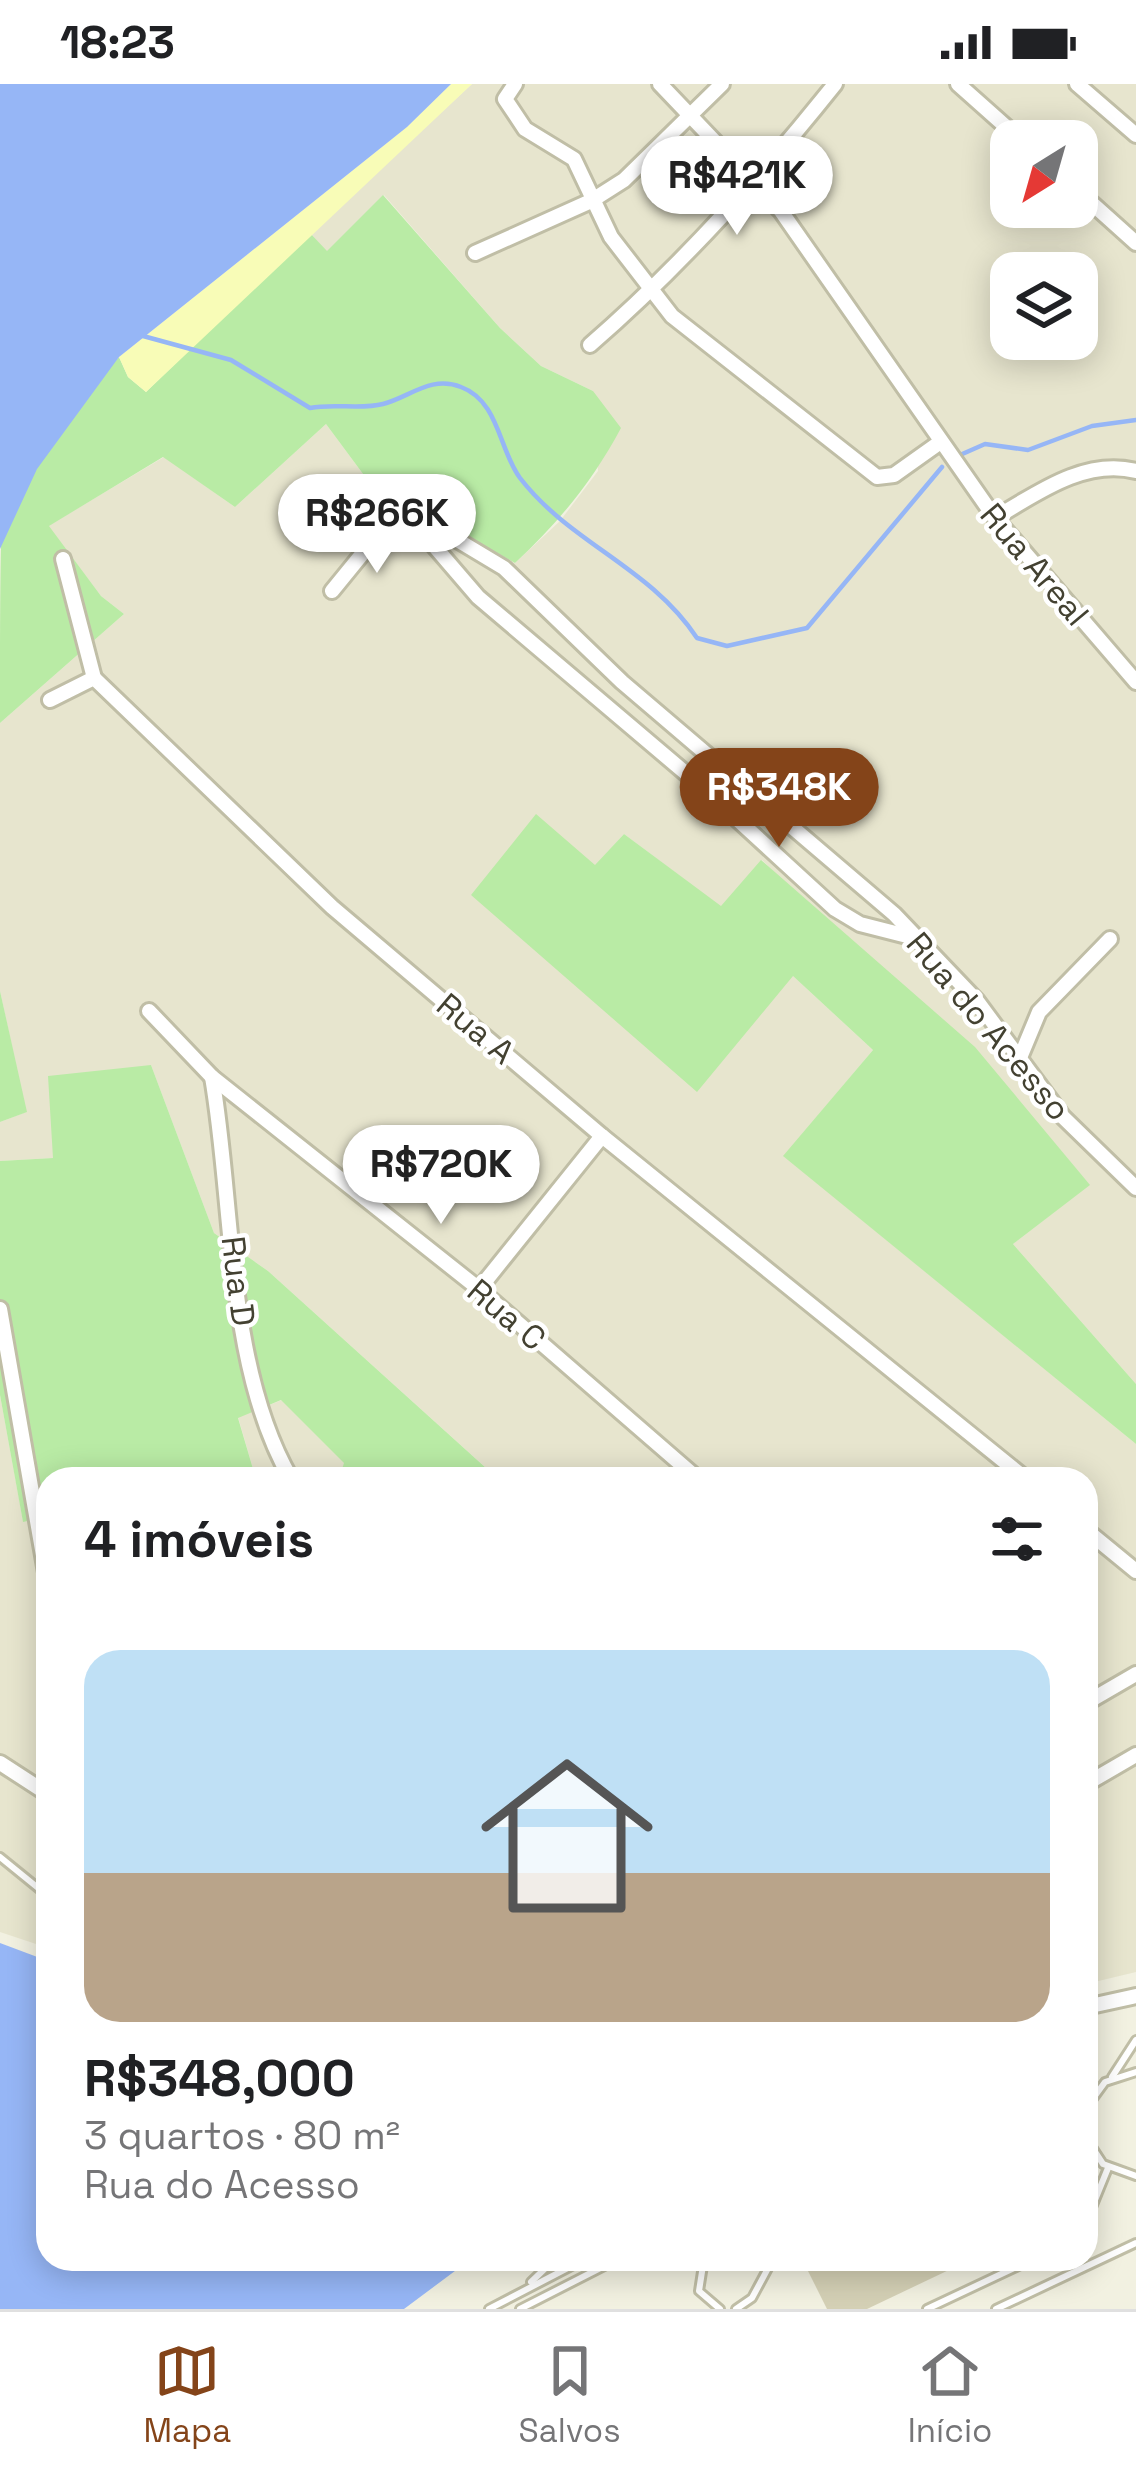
<!DOCTYPE html>
<html lang="pt">
<head>
<meta charset="utf-8">
<style>
	:root { --surface:#fff; --page:#f2f2f2; --text:#202124; --muted:#757577; --line:#e0e0e0; --accent:#844419 }
	body { margin:0; font-family:"Space Grotesk",sans-serif; background:var(--page); color:var(--text); height:100vh; display:flex; flex-direction:column; font-size:45px; white-space:nowrap }
	* { box-sizing:border-box; margin:0 }
	p { font-size:39px; color:var(--muted) }
	.icon { flex:none; width:66px; height:66px; fill:none; stroke:currentColor; stroke-width:2; stroke-linecap:round; stroke-linejoin:round }
	.map { position:relative; flex:1; overflow:hidden }
	.details { position:absolute; left:36px; top:1383px; width:1062px; height:804px; display:flex; flex-direction:column; background:var(--surface); border-radius:36px; box-shadow:0 6px 30px #0003 }
	.details>* { flex:none }
	.needle { width:78px; rotate:217deg }
	.tools { position:absolute; left:990px; top:36px; display:grid; gap:24px }
	.tools a { display:grid; place-items:center; width:108px; height:108px; border-radius:24px; background:var(--surface); box-shadow:0 6px 30px #0003; font-size:60px }
	.price { position:absolute; translate:-50% -102px; padding:0 27px; border-radius:42px; background:#fff; color:#222; font-size:39px; line-height:78px; filter:drop-shadow(0 3px 6px #0008) }
	.price::after { content:''; position:absolute; left:50%; top:72px; width:36px; height:27px; margin-left:-18px; background:inherit; clip-path:polygon(0 0,100% 0,50% 100%) }
	.price.selected { background:var(--accent); color:#fff }
	ul { padding:0; list-style:none }
	li { display:grid; align-content:center; gap:24px; height:636px; padding:0 48px }
	li span { display:grid; place-items:center; height:372px; border-radius:36px; color:#555 }
	li>.icon { margin-inline-start:auto }
	span .icon { width:216px; height:216px; fill:#fffc; stroke-width:1 }
	li b { font-size:51px }
	h2 { display:flex; justify-content:space-between; align-items:center; height:144px; padding:0 48px; font-size:51px }
	.status { display:flex; justify-content:space-between; align-items:center; height:84px; padding:0 60px; background:var(--surface); direction:ltr }
	.status svg { height:33px; fill:currentColor }
	.tab-bar { display:flex; justify-content:space-around; align-items:center; height:168px; border-top:3px solid var(--line); background:var(--surface); font-size:33px; color:var(--muted) }
	.tab-bar a { display:grid; justify-items:center; gap:6px }
	.tab-bar .selected { color:var(--accent) }
	.map>svg:first-child { display:block }
	.residential { fill:#e7e5ce; fill-rule:evenodd }
	.green { fill:#b9eba5 }
	.sand { fill:#f8fcb7 }
	.water { fill:#96b6f6 }
	.lines { fill:none; stroke-linecap:round; stroke-linejoin:round }
	.stream { stroke:#96b6f6; stroke-width:4.5 }
	.building { fill:#d4d0b5 }
	.service-casing { stroke:#c0bea6; stroke-width:12 }
	.minor-casing { stroke:#c0bea6; stroke-width:20 }
	.service { stroke:#fff; stroke-width:6 }
	.minor { stroke:#fff; stroke-width:14 }
	.labels { text-anchor:middle; stroke-width:9; stroke-linejoin:round; paint-order:stroke }
	.street-label { font-size:33px; fill:#434131; stroke:#fff }
</style>
</head>
<body>
<div class="status"><b>18:23</b><svg viewBox="0 0 49 12"><path d="M0 12V9h3v3zM5 12V6h3v6zM10 12V3h3v9zM15 12V0h3v12zM26 1h20v11H26zM47 4h2v5h-2z"/></svg></div>
<div class="map">
<svg width="1136" height="2225" viewBox="0 0 1136 2225">
	<rect width="100%" height="100%" fill="#f2f1e1"/>
	<g class="residential">
		<path d="M472,0H1136V1300L1013,1160L1089,1101L762,776L721,823L624,750L595,782L471,811L792,891L873,966L784,1072L1136,1360V1888L1086,1900V1395H475L485,1383L268,1187L214,1149L151,981L53,1074L0,1077V1038L26,1028L0,907V639L124,530L101,512L48,442L164,373L235,423L326,340L392,429L454,445L515,479L560,437L598,387L593,307L541,282L500,244L384,111L327,168L310,149ZM1011,57H1077V123H1011ZM1011,189H1077V255H1011Z"/>
		<polygon points="0,1311 23,1437 48,1432 48,1864 0,1848"/>
		<polygon points="282,1316 345,1379 339,1395 256,1395 238,1333"/>
	</g>
	<g class="green">
		<path d="M383,111L500,244L541,282L593,307L621,344C592,398 559,438 515,479L454,445L392,429L326,340L235,423L163,373L49,442L101,512L124,530L0,639C0,592 0,503 1,462C19,393 72,325 119,273L128,293L146,308L310,149L327,167Z"/>
		<polygon points="536,730 595,781 624,750 721,822 761,776 975,963 1090,1101 1013,1160 1136,1300 1136,1360 783,1072 873,966 793,892 697,1008 471,811"/>
		<polygon points="0,907 27,1028 0,1038"/>
		<polygon points="151,981 214,1149 268,1187 486,1384 475,1395 339,1395 344,1379 281,1316 238,1334 256,1395 48,1395 48,1432 23,1438 0,1311 0,1077 53,1074 48,992"/>
	</g>
	<polygon class="sand" points="451,0 472,0 146,308 128,293 119,273 407,43"/>
	<g class="water">
		<polygon points="0,0 451,0 407,43 119,273 37,385 0,465"/>
		<polygon points="0,1859 48,1877 48,2175 464,2175 463,2181 404,2225 0,2225"/>
	</g>
	<g class="lines">
		<g class="stream">
			<path d="M143,252L231,276L310,324C334,319 360,326 383,320C410,313 431,291 461,303C499,317 499,366 520,394C571,460 649,482 697,554L727,562L807,544L942,383"/>
			<polyline points="960,371 985,360 1028,366 1092,342 1136,336"/>
		</g>
	</g>
	<polygon class="building" points="802,2175 972,2175 867,2225 827,2225"/>
	<g class="lines">
		<g class="service-casing">
			<g id="service">
				<polyline points="0,1773 48,1812"/>
				<polyline points="1112,1993 1136,1956"/>
				<polyline points="1086,2024 1105,1998 1136,1988"/>
				<polyline points="1086,2054 1103,2080 1136,2092"/>
				<polyline points="1086,2138 1108,2084"/>
				<polyline points="704,2175 699,2207 720,2225"/>
				<polyline points="531,2198 555,2175"/>
				<polyline points="489,2225 585,2175"/>
				<polyline points="520,2225 618,2175"/>
				<polyline points="736,2225 752,2214 773,2175"/>
				<polyline points="927,2225 1033,2175"/>
				<polyline points="996,2225 1136,2159"/>
			</g>
		</g>
		<g class="minor-casing">
			<g id="minor">
				<polyline points="515,0 505,15 525,45 574,75 611,153 672,232 877,393 894,391 939,359"/>
				<polyline points="660,0 781,127 995,434 1136,598"/>
				<polyline points="958,0 1022,57"/>
				<polyline points="1077,0 1136,51"/>
				<polyline points="1077,106 1136,159"/>
				<polyline points="475,169 591,117 624,96 722,0"/>
				<path d="M590,261C681,182 760,94 835,0"/>
				<path d="M995,434C1037,409 1085,374 1136,387"/>
				<polyline points="417,442 478,513 702,703 835,825 860,840 915,854"/>
				<polyline points="63,475 94,594"/>
				<polyline points="332,507 376,453 395,441 454,454 504,484 622,598 894,830 977,917 1063,1033 1136,1104"/>
				<polyline points="50,616 94,594 332,823 602,1052 1026,1395"/>
				<polyline points="149,927 212,993 479,1205 698,1395"/>
				<polyline points="1019,976 1039,928 1110,855"/>
				<path d="M212,993C234,1119 226,1283 291,1395"/>
				<polyline points="479,1205 602,1052"/>
				<polyline points="0,1225 48,1500"/>
				<polyline points="1086,1446 1136,1487"/>
				<polyline points="1086,1619 1136,1590"/>
				<polyline points="0,1679 48,1710"/>
				<polyline points="1086,1700 1136,1671"/>
				<polyline points="1086,1923 1136,1912"/>
			</g>
		</g>
		<use href="#service" class="service"/>
		<use href="#minor" class="minor"/>
	</g>
	<g class="labels">
		<g class="street-label">
			<text transform="translate(1035 480) rotate(50)" y="12">Rua Areal</text>
			<text transform="translate(989 942) rotate(50)" y="12">Rua do Acesso</text>
			<text transform="translate(476 944) rotate(40)" y="12">Rua A</text>
			<text transform="translate(239 1197) rotate(83)" y="12">Rua D</text>
			<text transform="translate(507 1230) rotate(40)" y="12">Rua C</text>
		</g>
	</g>
</svg>
<div class="tools">
<a><svg class="needle" viewBox="-14 -14 28 28"><path d="M0-13l5 13h-10z" fill="#e53935"/><path d="M0 13l5-13h-10z" fill="#757577"/></svg></a>
<a><svg class="icon" aria-label="layers" viewBox="0 0 24 24"><path d="M12 4l9 5-9 5-9-5zM3 14l9 5 9-5"/></svg></a>
</div>
<b class="price" style="left:737px;top:154px">R$421K</b>
<b class="price" style="left:377px;top:492px">R$266K</b>
<b class="price selected" style="left:779px;top:766px">R$348K</b>
<b class="price" style="left:441px;top:1143px">R$720K</b>
<section class="details">
<h2>4 imóveis<svg class="icon" aria-label="filters" viewBox="0 0 24 24"><path d="M4 7h16M4 17h16"/><circle cx="9" cy="7" r="2"/><circle cx="15" cy="17" r="2"/></svg></h2>
<ul>
<li><span style="background:linear-gradient(#bfe0f5 60%,#b9a48a 0)"><svg class="icon" aria-label="home" viewBox="0 0 24 24"><path d="M3 11l9-7 9 7M6 9v11h12V9"/></svg></span><div><b>R$348,000</b><p>3 quartos · 80 m²</p><p>Rua do Acesso</p></div></li>
</ul>
</section>
</div>
<nav class="tab-bar">
<a class="selected"><svg class="icon" aria-label="map" viewBox="0 0 24 24"><path d="M3 6l6-2 6 2 6-2v14l-6 2-6-2-6 2zM9 4v14M15 6v14"/></svg>Mapa</a>
<a><svg class="icon" aria-label="saved" viewBox="0 0 24 24"><path d="M7 4h10v16l-5-4-5 4z"/></svg>Salvos</a>
<a><svg class="icon" aria-label="home" viewBox="0 0 24 24"><path d="M3 11l9-7 9 7M6 9v11h12V9"/></svg>Início</a>
</nav>
</body>
</html>
